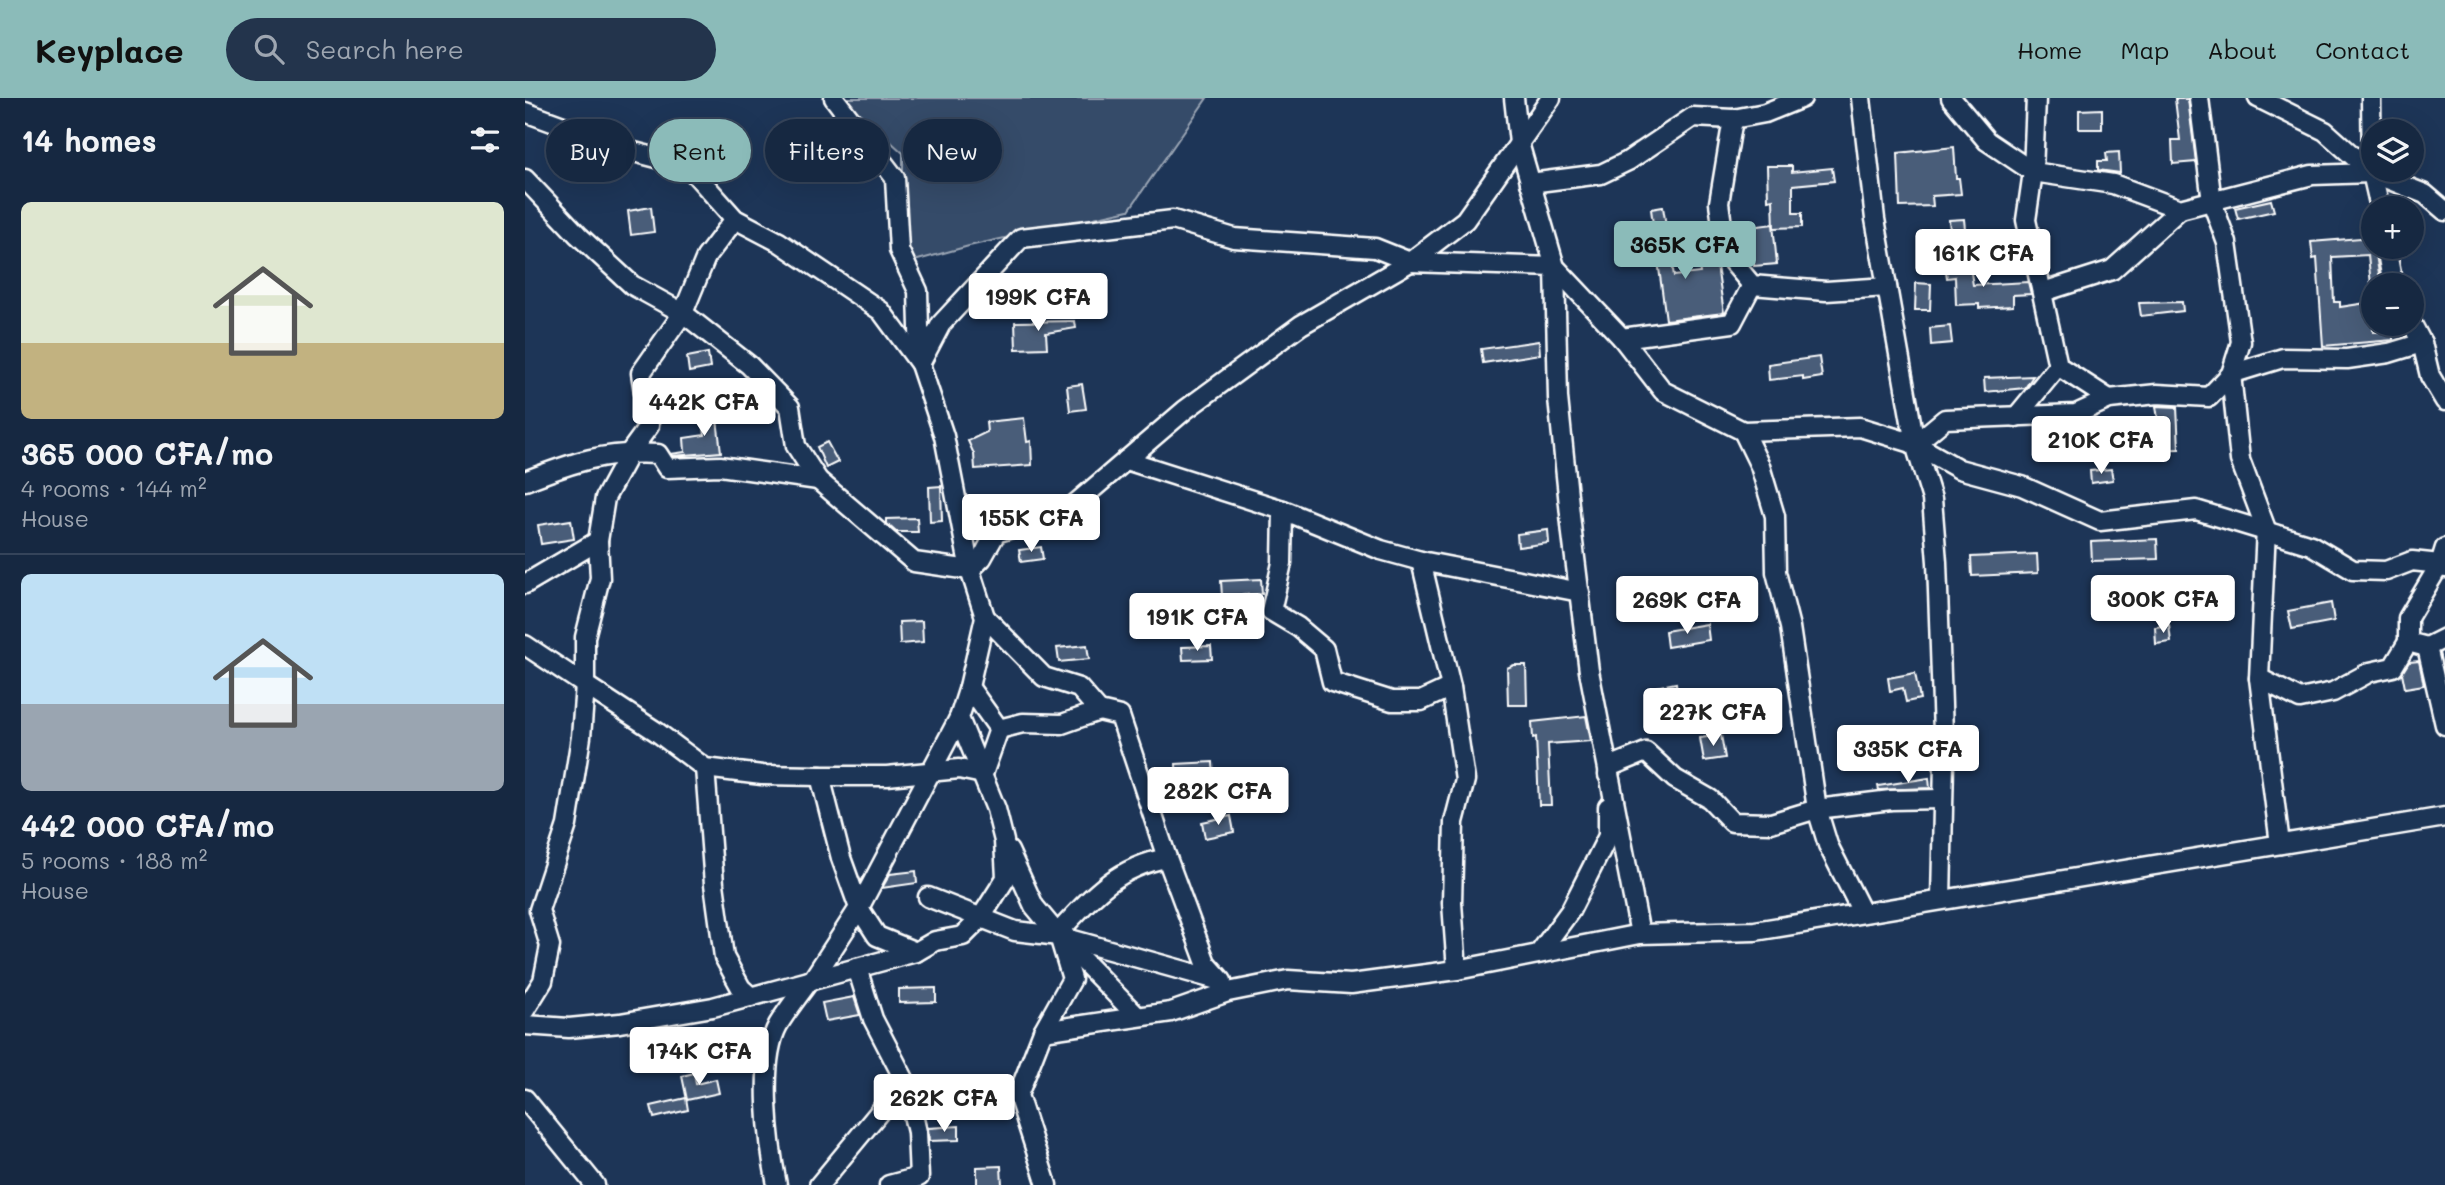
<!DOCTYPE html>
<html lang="en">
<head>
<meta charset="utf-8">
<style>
	:root { --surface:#162841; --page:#23344c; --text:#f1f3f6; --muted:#9ea6b1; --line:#35445a; --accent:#8bbbb9 }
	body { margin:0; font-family:Mali,sans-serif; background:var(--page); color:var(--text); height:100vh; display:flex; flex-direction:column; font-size:26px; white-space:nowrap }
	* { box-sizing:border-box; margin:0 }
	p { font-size:23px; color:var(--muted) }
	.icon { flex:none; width:38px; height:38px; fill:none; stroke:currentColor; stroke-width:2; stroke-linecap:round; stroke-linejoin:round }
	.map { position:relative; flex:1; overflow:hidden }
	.drawer { display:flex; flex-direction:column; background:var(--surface); width:525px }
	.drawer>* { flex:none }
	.guide { position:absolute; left:21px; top:21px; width:665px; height:63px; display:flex; gap:14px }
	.fabs { position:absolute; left:1836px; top:21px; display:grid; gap:14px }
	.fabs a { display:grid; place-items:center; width:63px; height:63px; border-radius:50%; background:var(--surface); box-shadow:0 7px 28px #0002,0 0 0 2px var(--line); font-size:35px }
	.price { position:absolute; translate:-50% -60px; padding:0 16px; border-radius:7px; background:#fff; color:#222; font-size:23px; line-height:46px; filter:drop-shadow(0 2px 4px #0008) }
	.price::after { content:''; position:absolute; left:50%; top:42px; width:21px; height:16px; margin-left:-10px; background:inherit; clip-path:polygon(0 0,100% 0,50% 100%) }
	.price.active { background:var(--accent); color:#111 }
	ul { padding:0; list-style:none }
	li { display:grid; align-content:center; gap:14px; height:371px; padding:0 21px }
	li+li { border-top:2px solid var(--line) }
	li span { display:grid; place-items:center; height:217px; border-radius:10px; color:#555 }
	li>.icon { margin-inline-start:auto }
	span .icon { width:126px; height:126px; fill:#fffc; stroke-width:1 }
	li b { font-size:30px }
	h2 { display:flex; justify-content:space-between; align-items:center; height:84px; padding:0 21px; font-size:30px }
	.chip { padding:0 24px; border-radius:32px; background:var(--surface); box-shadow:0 7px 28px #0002,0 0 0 2px var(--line); font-size:24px; line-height:63px }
	.chip.active { background:var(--accent); color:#111 }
	header { display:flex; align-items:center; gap:42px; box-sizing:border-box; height:98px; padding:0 35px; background:var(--accent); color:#111 }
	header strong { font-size:33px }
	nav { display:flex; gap:38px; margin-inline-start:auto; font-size:24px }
	.search { width:490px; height:63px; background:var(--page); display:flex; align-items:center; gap:18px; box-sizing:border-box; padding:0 24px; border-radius:38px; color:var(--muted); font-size:26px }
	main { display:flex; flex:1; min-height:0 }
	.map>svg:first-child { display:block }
	.green { fill:#364b69; stroke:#9aa5b4; stroke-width:2 }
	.building { fill:#4a5d79; stroke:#fff; stroke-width:2 }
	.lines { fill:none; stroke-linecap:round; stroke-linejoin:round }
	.minor-casing { stroke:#fff; stroke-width:23 }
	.minor { stroke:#1d3557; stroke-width:18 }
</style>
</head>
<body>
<header>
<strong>Keyplace</strong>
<div class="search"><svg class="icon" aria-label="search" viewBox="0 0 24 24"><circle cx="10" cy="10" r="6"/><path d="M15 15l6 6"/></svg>Search here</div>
<nav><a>Home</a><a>Map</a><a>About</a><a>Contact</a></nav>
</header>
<main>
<section class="drawer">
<h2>14 homes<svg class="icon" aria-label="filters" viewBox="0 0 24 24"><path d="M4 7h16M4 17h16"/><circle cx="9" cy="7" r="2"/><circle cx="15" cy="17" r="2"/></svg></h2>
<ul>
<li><span style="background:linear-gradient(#dfe7d0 65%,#c2b280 0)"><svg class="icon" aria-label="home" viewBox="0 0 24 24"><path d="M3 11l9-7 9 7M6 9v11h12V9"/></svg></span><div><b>365 000 CFA/mo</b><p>4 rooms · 144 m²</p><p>House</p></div></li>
<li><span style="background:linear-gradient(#bfe0f5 60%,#9aa5b1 0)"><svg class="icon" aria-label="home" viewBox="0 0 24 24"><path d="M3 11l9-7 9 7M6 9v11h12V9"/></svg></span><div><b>442 000 CFA/mo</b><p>5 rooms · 188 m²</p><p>House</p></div></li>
</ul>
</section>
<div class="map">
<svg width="1920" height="1087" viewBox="0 0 1920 1087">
	<rect width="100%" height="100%" fill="#1d3557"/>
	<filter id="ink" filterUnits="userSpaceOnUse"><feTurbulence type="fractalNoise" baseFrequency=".0143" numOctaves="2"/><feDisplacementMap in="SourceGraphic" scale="14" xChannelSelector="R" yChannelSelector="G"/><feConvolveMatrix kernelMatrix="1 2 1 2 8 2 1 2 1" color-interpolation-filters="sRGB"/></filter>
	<g filter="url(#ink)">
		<polygon class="green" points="318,0 682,0 604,112 444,148 382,165 378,132 378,55"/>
		<g class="building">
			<polygon points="1650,1 1663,1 1671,64 1648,66 1647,42 1655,42"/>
			<polygon points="1577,11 1577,31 1554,31 1554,12"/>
			<polygon points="1429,49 1431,80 1434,80 1436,96 1407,98 1408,108 1375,109 1373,55"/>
			<polygon points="1594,54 1595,75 1573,72 1573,63 1582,63 1581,55"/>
			<polygon points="297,60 313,60 313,85 298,85"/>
			<polygon points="1242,68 1267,68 1267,74 1307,70 1309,83 1268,87 1268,115 1277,115 1277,129 1249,130 1248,101 1243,102"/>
			<polygon points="1746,102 1749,113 1713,121 1710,110"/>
			<polygon points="126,109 129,134 106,137 103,113"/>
			<polygon points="1138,109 1149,178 1175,175 1173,163 1191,161 1199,215 1141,222 1126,111"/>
			<polygon points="1439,121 1441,141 1426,142 1424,122"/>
			<polygon points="1248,126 1252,166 1229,168 1225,129"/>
			<polygon points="1848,139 1856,187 1846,187 1843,157 1807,159 1809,204 1815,204 1815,209 1848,204 1848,234 1868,233 1868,242 1798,248 1792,160 1788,161 1786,144"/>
			<polygon points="1444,163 1448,187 1503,184 1506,196 1488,197 1488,208 1454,210 1454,206 1431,207 1430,179 1422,180 1420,167"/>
			<polygon points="1391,185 1406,186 1405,212 1390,212"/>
			<polygon points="1657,204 1658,213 1616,218 1614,205"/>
			<polygon points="550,223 551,230 521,235 522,250 491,251 490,224"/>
			<polygon points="1425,228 1427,245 1406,247 1405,230"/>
			<polygon points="1014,243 1015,256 958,265 956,251"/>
			<polygon points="183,255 185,270 164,274 162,259"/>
			<polygon points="1294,259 1297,279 1278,282 1278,278 1244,282 1243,266"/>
			<polygon points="1508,278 1500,290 1460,294 1459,280"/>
			<polygon points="557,286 561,311 545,313 542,288"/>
			<polygon points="1631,308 1652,309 1654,351 1609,352 1605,327 1633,321"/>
			<polygon points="191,313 196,354 148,358 146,356 160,354 159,340 180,337 177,315"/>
			<polygon points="499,320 502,344 506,343 507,367 450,371 449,356 443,343 462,334 461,324"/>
			<polygon points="302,344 313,364 301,370 292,349"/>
			<polygon points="1586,371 1588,382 1566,385 1565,373"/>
			<polygon points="416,388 417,423 405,424 404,389"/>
			<polygon points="392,420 393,434 371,434 361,425 361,421"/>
			<polygon points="46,422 49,441 16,446 13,427"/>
			<polygon points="1023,432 1024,445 993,449 992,436"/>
			<polygon points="1632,441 1633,461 1567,463 1566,444"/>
			<polygon points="516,449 518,461 496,464 494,452"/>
			<polygon points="1512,456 1513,475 1447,478 1446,459"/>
			<polygon points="736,481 737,496 697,498 696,483"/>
			<polygon points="1186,485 1189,499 1148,501 1147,487"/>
			<polygon points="1806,505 1809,523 1767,531 1763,513"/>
			<polygon points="397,523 398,544 375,546 374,524"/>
			<polygon points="1182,526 1184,542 1142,549 1140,533"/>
			<polygon points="1644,527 1646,544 1631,546 1630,529"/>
			<polygon points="562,547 564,561 534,564 532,550"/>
			<polygon points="686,548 687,561 658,562 657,549"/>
			<polygon points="1894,563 1899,587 1880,590 1877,575 1884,564"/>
			<polygon points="989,567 1001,567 1002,607 983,607 982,570"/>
			<polygon points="1390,575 1395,601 1381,604 1378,590 1365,593 1363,580"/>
			<polygon points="1151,585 1154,607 1134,610 1130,589"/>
			<polygon points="1061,618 1066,643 1023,646 1026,707 1014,707 1011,639 1008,640 1007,624"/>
			<polygon points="1196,637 1200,660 1179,663 1175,640"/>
			<polygon points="688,664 689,681 652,684 651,666"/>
			<polygon points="1404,680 1405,690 1354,692 1353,688"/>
			<polygon points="706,718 709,734 680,740 677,724"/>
			<polygon points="391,773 392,785 357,790 365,776"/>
			<polygon points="411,890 411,904 374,905 374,891"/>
			<polygon points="329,899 335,917 301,923 297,905"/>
			<polygon points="169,975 171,986 191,981 194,995 162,1002 157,978"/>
			<polygon points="161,1000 163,1012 129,1020 126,1008"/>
			<polygon points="434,1028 434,1042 404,1043 403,1030"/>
			<polygon points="476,1068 477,1087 452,1087 452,1069"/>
		</g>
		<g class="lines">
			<g class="minor-casing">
				<g id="minor">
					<polyline points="989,0 994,45 1030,169 1097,240 1138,293 1218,333 1335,329 1390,346 1434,371 1497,388 1575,423 1671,412 1786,447 1828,472 1861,473 1887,463 1915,466 1920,470"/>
					<polyline points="1336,0 1350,121 1390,346 1407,401 1412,464 1419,664 1416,801"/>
					<polyline points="1426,0 1462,43 1508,74 1588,86 1655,111 1787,77 1847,75"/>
					<polyline points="1511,0 1508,74 1501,122 1533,268 1584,301"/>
					<polyline points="1674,0 1687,104 1702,145 1716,244 1706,276 1715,362 1741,431 1734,580 1755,746"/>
					<polyline points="1733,0 1800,33 1847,75 1900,96 1920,113"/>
					<polyline points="1846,0 1847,75 1855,110"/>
					<polyline points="0,14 109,54 163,68 210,121 254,144 356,213 395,266 416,226 496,140 648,122 709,140 850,150 885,164 1030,169 1033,300 1047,436 1064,573 1115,836"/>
					<polyline points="1208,21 1194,105 1201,156 1227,187 1301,193 1362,189"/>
					<polyline points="0,81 53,137 107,187 158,215 224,267 265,309 271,348 293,382 389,464 445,472 419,338 395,266 393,193 374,152 370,80 309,0"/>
					<polyline points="1005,85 1076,76 1103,63 1168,19 1208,21 1240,15 1277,0"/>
					<polyline points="1861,149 1868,187"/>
					<polyline points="1518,194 1587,172 1655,111"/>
					<polyline points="1886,224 1897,245 1905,278 1920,303"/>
					<polyline points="1097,240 1207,225 1227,187"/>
					<polyline points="1491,319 1533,268"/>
					<polyline points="1218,333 1235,368 1250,418 1251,474 1265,529 1292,711 1303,747 1337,814"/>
					<polyline points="1390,346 1420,321 1551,316 1584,301 1632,296 1684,299 1706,276 1758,260 1822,261 1864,255 1897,245"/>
					<polyline points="601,362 758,412 856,452 896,463 1055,494"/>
					<path d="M0,383C49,364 79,353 133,356L142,370L195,368L293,382"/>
					<polyline points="758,412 757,465 746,513 773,529 799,551 807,584 867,603 896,603 926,589"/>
					<polyline points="1920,450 1915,466 1883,520 1883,544 1902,549 1920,540"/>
					<polyline points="896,463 926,589 940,682 929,724 927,805 932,872"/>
					<polyline points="0,486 73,443"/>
					<polyline points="460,519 519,579 554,590 574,613 595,618 642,760 681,865 697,883"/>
					<polyline points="0,547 60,587"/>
					<polyline points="1902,549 1920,627"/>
					<polyline points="1734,580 1775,601 1808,594 1845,574 1868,569 1883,544"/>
					<polyline points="60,587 60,539 75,480 73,443 80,400 105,354 124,328 116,275 158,215 181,159 210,121"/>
					<polyline points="474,631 498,625 537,626 574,613"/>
					<polyline points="180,670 189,786 199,859 216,890 226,899"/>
					<polyline points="1083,677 1084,669 1121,654 1150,681 1185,701 1207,724 1246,725 1292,711 1366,702 1416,701"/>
					<polyline points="484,753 509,808 534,838 611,917"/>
					<polyline points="403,799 490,833 534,838 696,883"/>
					<path d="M532,836C565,800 591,769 642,760"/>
					<polyline points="391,854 352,838 334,810 434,620"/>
					<polyline points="1015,854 1045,813 1083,738 1083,709"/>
					<polyline points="288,881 334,810 316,760 295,678 362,678 434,671 458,676 474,631 444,589"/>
					<polyline points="0,912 18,883 25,848 14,812 42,727 56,639 60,587 132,634 180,670 237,677 295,678"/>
					<polyline points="0,927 44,930 95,925 188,909 391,854 410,843 438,838 455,821 481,780 479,743 471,711 434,620 444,589 460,519 445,472 457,460 471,435 543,412 660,312 776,227 885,164 940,122 1026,0"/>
					<polyline points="518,933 646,914 703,894 763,882 826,886 932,872 1115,836 1230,833 1920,719"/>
					<polyline points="0,1001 70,1087"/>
					<path d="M252,1087C244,1047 233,964 253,927C262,912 274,897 284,883"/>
					<polyline points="294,1087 380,983 348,921 332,870"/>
					<polyline points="364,1087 394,1079 392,1034 380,983"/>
					<polyline points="522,1087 493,997 518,933 547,881 534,838"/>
				</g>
			</g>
			<use href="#minor" class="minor"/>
		</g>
	</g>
</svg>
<div class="fabs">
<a><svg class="icon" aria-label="layers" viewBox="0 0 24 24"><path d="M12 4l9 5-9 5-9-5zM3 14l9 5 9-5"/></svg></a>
<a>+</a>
<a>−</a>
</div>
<b class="price active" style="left:1160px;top:183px">365K CFA</b>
<b class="price" style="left:1458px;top:191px">161K CFA</b>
<b class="price" style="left:513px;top:235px">199K CFA</b>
<b class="price" style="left:179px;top:340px">442K CFA</b>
<b class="price" style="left:1576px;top:378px">210K CFA</b>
<b class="price" style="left:506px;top:456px">155K CFA</b>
<b class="price" style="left:1638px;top:537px">300K CFA</b>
<b class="price" style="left:1162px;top:538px">269K CFA</b>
<b class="price" style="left:672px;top:555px">191K CFA</b>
<b class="price" style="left:1188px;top:650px">227K CFA</b>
<b class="price" style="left:1383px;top:687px">335K CFA</b>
<b class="price" style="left:693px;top:729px">282K CFA</b>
<b class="price" style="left:174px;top:989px">174K CFA</b>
<b class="price" style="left:419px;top:1036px">262K CFA</b>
<div class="guide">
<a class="chip">Buy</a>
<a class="chip active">Rent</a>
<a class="chip">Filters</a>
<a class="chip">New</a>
</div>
</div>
</main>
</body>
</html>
